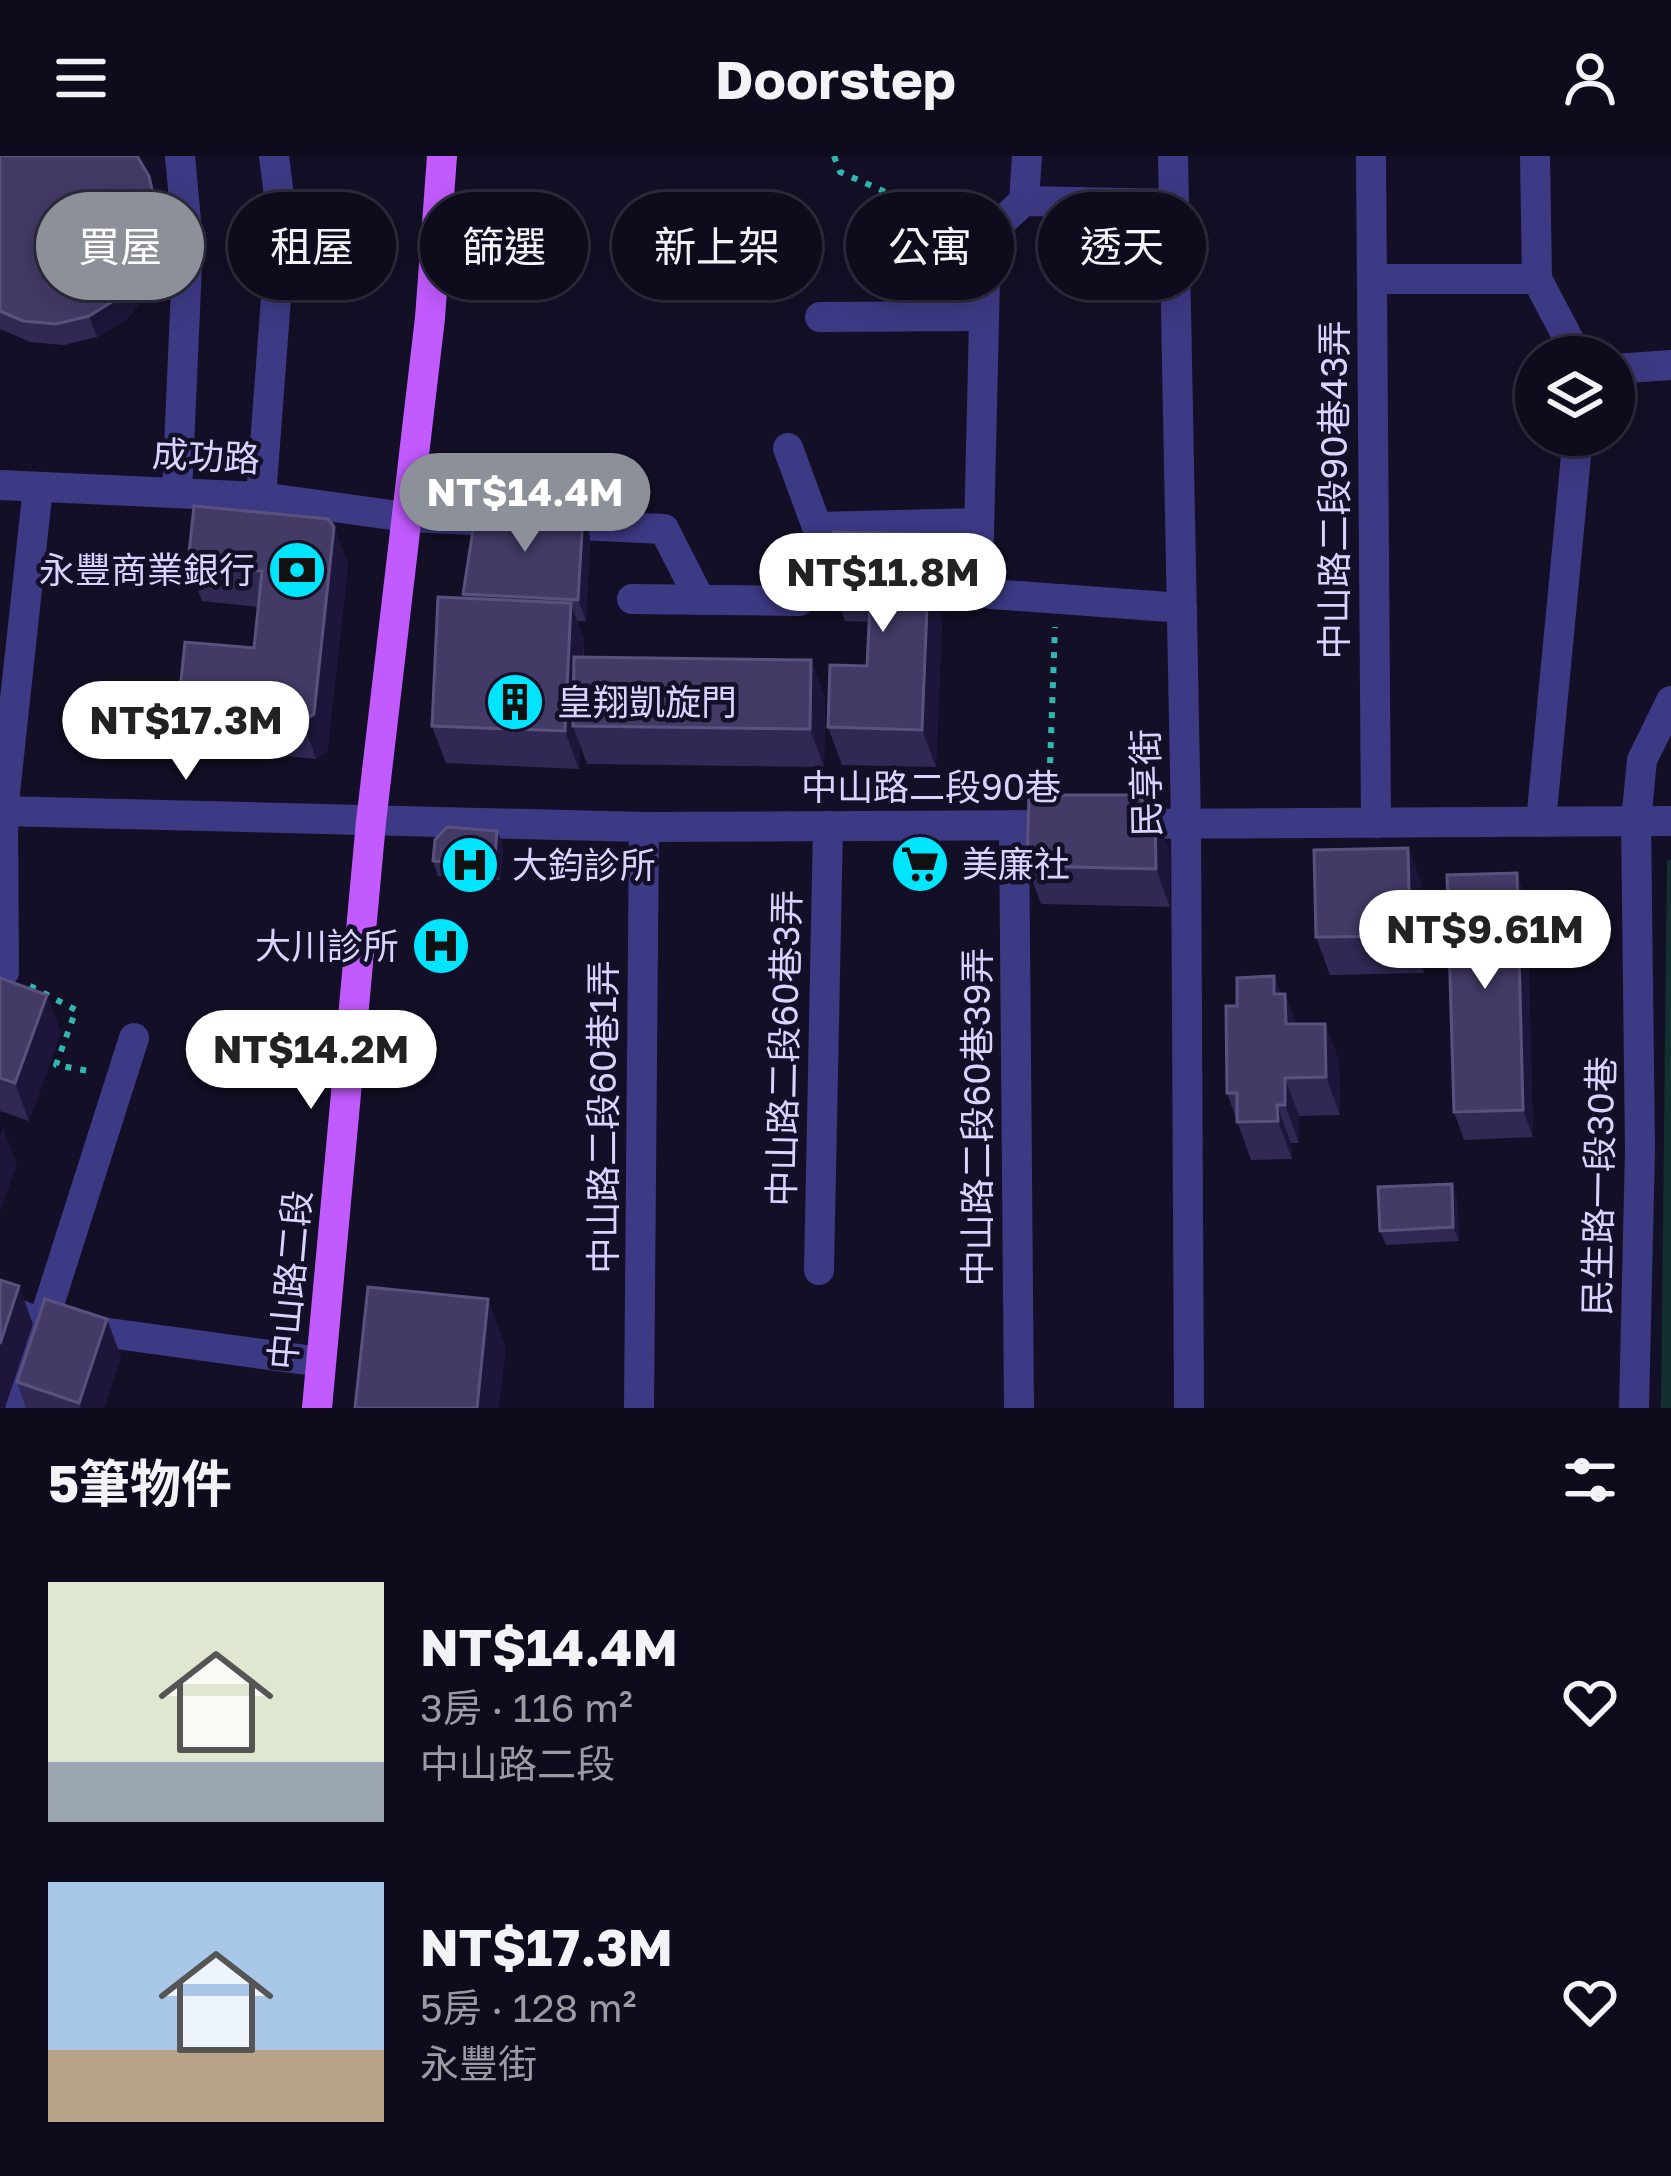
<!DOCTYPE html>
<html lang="zh-TW">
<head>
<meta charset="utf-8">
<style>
	:root { --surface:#0e0b1c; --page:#1c1929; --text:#f1f3f6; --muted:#9b9ba3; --line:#2e2b3b; --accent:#8c9099 }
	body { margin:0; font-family:"Golos Text","Noto Sans TC",sans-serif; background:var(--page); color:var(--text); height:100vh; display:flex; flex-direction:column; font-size:45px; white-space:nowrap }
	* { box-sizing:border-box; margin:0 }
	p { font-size:39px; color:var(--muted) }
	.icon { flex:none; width:66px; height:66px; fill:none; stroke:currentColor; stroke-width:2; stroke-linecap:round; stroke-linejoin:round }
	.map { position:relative; height:1252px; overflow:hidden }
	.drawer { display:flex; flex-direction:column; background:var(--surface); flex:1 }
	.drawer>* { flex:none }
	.guide { position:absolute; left:36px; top:36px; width:1599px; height:108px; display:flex; gap:24px }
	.buttons { position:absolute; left:1515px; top:180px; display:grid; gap:24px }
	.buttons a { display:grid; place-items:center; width:120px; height:120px; border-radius:50%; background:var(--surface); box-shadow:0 6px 30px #0003,0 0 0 3px var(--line); font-size:60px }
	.price { position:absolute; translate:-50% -102px; padding:0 27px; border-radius:42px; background:#fff; color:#222; font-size:39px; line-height:78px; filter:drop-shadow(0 3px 6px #0008) }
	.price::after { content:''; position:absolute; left:50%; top:72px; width:36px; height:27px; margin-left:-18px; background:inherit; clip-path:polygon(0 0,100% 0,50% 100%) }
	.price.current { background:var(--accent); color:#fff }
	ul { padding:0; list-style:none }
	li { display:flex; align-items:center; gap:36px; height:300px; padding:0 48px }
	li span { display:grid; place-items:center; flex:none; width:336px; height:240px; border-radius:0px; color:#555 }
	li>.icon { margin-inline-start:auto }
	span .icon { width:144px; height:144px; fill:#fffc; stroke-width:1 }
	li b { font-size:51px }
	h2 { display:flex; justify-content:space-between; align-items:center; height:144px; padding:0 48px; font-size:51px }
	.chip { padding:0 42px; border-radius:54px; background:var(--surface); box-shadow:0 6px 30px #0003,0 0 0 3px var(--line); font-size:42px; line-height:108px }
	.chip.current { background:var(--accent); color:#fff }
	header { display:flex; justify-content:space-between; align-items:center; height:156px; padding:0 48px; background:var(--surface); font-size:54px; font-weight:700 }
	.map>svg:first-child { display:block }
	.green { fill:#12302f }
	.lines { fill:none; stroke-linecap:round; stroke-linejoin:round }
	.path { stroke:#2fb8b0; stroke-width:6; stroke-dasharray:6 9; stroke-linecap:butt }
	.minor { stroke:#3d3a85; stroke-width:30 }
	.major { stroke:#c25bff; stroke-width:30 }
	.wall { fill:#312854 }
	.shaded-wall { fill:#1d163a }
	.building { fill:#433a66; stroke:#5a527e; stroke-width:3 }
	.labels { text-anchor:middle; stroke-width:9; stroke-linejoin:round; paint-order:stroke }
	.street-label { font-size:36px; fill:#d9d4ff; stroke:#130f26 }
	.poi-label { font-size:36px; fill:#d9d4ff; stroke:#130f26; text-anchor:start }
</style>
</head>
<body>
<header><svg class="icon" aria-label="menu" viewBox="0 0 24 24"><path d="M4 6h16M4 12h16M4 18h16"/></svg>Doorstep<svg class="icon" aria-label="person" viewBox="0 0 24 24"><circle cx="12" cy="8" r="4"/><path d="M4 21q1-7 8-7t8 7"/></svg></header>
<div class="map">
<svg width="1671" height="1252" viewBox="0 0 1671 1252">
	<rect width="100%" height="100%" fill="#130f26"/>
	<polygon class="green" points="1667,704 1671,704 1671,1252 1661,1252"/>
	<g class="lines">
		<g class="path">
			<polyline points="834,0 840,16 961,69"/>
			<polyline points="1049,637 1055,471"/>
			<polyline points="30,830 76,854 56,909 94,916"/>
		</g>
		<g class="minor">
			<polyline points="1173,0 1186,668 1189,1252"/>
			<polyline points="1371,0 1376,667"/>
			<polyline points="1535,0 1537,123 1578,201"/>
			<polyline points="1024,45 1027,0"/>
			<polyline points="1174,48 1024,45 986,80 978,420 991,438 1182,452"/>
			<polyline points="1372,123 1537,123"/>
			<polyline points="820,161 984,160"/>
			<polyline points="1614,213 1671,209"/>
			<polyline points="788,292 817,371 979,367"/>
			<polyline points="0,329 261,341 406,361 664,373 700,444"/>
			<polyline points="177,337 188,86 180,0"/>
			<polyline points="261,341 282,63 274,0"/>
			<polyline points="632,443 799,445"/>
			<polyline points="0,655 644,671 1065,669"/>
			<polyline points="1541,666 1578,279"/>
			<polyline points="1119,668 1671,665"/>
			<polyline points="1014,669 1019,1252"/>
			<polyline points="4,816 3,655 38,331"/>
			<polyline points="819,1114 828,670"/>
			<polyline points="0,1151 43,1168 321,1206"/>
			<polyline points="16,1252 134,882"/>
			<polyline points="639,1252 644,671"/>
			<polyline points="1634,1252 1640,993 1636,665 1642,604 1671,545"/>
		</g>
		<polyline class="major" points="317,1252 371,666 430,162 442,0"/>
	</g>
	<g class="wall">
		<polygon points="0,0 149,20 156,41 164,73 161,107 148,138 126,164 97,181 64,189 30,186 0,173"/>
		<polygon points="583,359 590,381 586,465 577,465 584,485 584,501 811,504 825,542 824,611 587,608 580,589 579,613 446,607 432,570 464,442 463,438"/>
		<polygon points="334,371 348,409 327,596 316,603 192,591 178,553 254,492 258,451 202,445 188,407"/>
		<polygon points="931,416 930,432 942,463 936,611 842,609 828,571 867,510 869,466 845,465 831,427"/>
		<polygon points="1155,656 1169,694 1170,751 1041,748 1027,710"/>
		<polygon points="497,675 503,689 500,724 438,720 433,705"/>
		<polygon points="1408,692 1422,730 1424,817 1330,819 1316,781"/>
		<polygon points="1527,744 1533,981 1464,984 1454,956"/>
		<polygon points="1274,820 1281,838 1285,838 1296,868 1325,868 1339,905 1340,959 1299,960 1299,987 1291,987 1292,1003 1251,1004 1227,937 1237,850"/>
		<polygon points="0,822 61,876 29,965 0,955"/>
		<polygon points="1457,1042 1459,1085 1386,1089 1380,1075"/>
		<polygon points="121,1201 104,1252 26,1252 17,1226"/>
	</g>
	<g class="shaded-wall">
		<polygon points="149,20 156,41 164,73 161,107 148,138 126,164 97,181 89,160"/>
		<polygon points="583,359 590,381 586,465 578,444"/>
		<polygon points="334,371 348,409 327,596 316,603 303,565"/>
		<polygon points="917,378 931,416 930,432 942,463 936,611 922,574 915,424"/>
		<polygon points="571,447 584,485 580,570 573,570 580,589 579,613 565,575"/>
		<polygon points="811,504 825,542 824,611 810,573"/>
		<polygon points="1155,656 1169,694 1170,751 1156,713"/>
		<polygon points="497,675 503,689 500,724 494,710"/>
		<polygon points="1408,692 1422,730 1424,817 1410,780"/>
		<polygon points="1517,717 1527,744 1533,981 1523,954"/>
		<polygon points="1274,820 1286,852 1285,838 1299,876 1288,876 1274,838"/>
		<polygon points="47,839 61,876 29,965 15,927"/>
		<polygon points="1325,868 1339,905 1340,959 1326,921"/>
		<polygon points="1285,922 1299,960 1299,987 1285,949"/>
		<polygon points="1277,949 1291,987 1292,1003 1278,965"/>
		<polygon points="3,971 17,1009 0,1055 0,979"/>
		<polygon points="1452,1028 1457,1042 1459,1085 1453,1071"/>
		<polygon points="19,1130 33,1168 5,1252 2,1252 0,1247 0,1188"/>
		<polygon points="488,1143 506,1192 499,1252 477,1252"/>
		<polygon points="107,1163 121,1201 104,1252 81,1252 79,1247"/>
	</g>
	<g class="building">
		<polygon points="0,0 137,0 149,20 156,52 153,86 140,117 118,142 89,160 56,168 23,165 0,155"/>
		<polygon points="194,350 328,363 334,371 314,558 303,565 178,553 185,486 254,492 262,415 188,407"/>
		<polygon points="486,354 583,359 578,444 463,438 474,368"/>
		<polygon points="834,376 917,378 915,424 928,425 922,574 828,571 830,509 867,510 871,428 831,427"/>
		<polygon points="438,441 571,447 565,575 432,570"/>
		<polygon points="574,501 811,504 810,573 573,570"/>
		<polygon points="1029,639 1136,639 1155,656 1156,713 1027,710"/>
		<polygon points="447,671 497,675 494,710 433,705 435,684"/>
		<polygon points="1408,692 1410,780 1316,781 1314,694"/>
		<polygon points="1517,717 1523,954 1454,956 1447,719"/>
		<polygon points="1274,820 1274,838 1285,838 1286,868 1325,868 1326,921 1285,922 1285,949 1277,949 1278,965 1237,966 1237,937 1227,937 1226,850 1237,850 1237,822"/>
		<polygon points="0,822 47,839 15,927 0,922"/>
		<polygon points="1452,1028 1453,1071 1380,1075 1378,1031"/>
		<polygon points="0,1124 19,1130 0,1188"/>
		<polygon points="368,1131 488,1143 477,1252 355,1252"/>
		<polygon points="45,1143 107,1163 79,1247 17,1226"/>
	</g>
	<defs>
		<g id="bank-disc" transform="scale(3)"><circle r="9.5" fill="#00e5ff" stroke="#130f26"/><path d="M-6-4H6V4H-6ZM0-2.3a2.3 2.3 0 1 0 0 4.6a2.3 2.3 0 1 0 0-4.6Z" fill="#111"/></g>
		<g id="building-disc" transform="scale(3)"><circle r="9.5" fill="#00e5ff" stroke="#130f26"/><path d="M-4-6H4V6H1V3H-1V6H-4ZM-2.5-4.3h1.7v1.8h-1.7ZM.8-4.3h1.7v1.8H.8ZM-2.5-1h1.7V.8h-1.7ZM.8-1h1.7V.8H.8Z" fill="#111"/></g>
		<g id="supermarket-disc" transform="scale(3)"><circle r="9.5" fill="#00e5ff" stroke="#130f26"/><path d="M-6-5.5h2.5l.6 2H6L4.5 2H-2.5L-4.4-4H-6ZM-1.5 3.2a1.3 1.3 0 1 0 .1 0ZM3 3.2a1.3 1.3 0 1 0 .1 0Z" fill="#111"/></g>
		<g id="hospital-disc" transform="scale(3)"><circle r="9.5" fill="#00e5ff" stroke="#130f26"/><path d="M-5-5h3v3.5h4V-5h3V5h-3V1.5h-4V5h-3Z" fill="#111"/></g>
	</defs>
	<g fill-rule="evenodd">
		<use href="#bank-disc" x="297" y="414"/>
		<use href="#building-disc" x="515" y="546"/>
		<use href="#supermarket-disc" x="920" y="708"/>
		<use href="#hospital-disc" x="470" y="709"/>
		<use href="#hospital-disc" x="441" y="790"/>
	</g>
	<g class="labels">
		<g class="street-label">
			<text transform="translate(206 300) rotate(3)" y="13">成功路</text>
			<text transform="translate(1334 334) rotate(-90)" y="13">中山路二段90巷43弄</text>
			<text transform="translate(1146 627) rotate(-91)" y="13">民享街</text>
			<text x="931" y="644">中山路二段90巷</text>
			<text transform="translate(784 892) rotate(-89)" y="13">中山路二段60巷3弄</text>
			<text transform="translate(603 961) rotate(-90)" y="13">中山路二段60巷1弄</text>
			<text transform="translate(977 961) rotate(-90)" y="13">中山路二段60巷39弄</text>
			<text transform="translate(1599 1030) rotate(-89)" y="13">民生路一段30巷</text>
			<text transform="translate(290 1124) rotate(-85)" y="13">中山路二段</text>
		</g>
		<g class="poi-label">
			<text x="255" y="427" text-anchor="end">永豐商業銀行</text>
			<text x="557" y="559">皇翔凱旋門</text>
			<text x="962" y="721">美廉社</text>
			<text x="512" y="722">大鈞診所</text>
			<text x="399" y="803" text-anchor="end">大川診所</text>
		</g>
	</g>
</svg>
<div class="buttons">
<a><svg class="icon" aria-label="layers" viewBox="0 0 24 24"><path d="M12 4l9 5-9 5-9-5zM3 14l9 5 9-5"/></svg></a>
</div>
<b class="price current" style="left:525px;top:399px">NT$14.4M</b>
<b class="price" style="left:883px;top:479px">NT$11.8M</b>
<b class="price" style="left:186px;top:627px">NT$17.3M</b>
<b class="price" style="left:1485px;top:836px">NT$9.61M</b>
<b class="price" style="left:311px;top:956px">NT$14.2M</b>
<div class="guide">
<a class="chip current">買屋</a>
<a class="chip">租屋</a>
<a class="chip">篩選</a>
<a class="chip">新上架</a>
<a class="chip">公寓</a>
<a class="chip">透天</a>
</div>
</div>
<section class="drawer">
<h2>5筆物件<svg class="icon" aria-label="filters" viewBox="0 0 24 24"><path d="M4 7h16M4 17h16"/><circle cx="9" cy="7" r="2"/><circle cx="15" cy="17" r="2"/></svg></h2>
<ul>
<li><span style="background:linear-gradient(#dfe7d0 75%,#9aa5b1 0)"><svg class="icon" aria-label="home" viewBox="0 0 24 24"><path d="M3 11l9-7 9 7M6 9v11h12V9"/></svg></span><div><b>NT$14.4M</b><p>3房 · 116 m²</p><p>中山路二段</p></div><svg class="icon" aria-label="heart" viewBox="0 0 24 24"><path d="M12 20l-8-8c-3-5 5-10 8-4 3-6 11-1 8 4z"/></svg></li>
<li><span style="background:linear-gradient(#a9c7e8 70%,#b9a48a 0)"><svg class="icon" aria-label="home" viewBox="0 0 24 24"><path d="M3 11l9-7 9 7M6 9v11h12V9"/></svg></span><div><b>NT$17.3M</b><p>5房 · 128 m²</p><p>永豐街</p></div><svg class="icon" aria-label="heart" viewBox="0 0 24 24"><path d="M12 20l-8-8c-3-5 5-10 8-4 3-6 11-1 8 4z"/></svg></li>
</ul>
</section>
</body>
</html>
